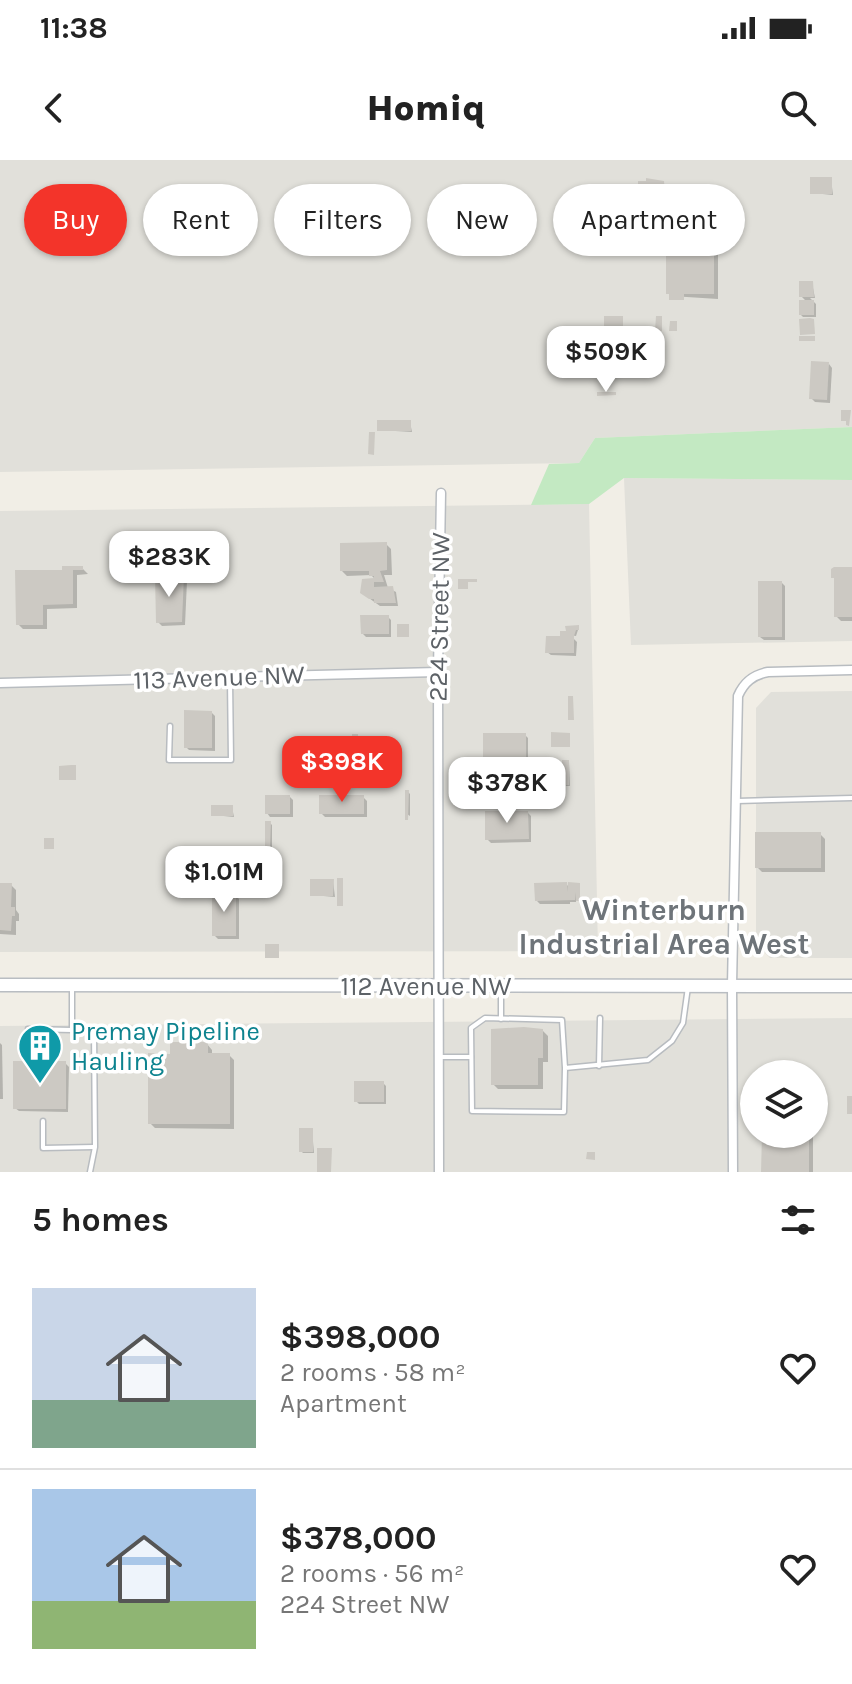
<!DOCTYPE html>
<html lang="en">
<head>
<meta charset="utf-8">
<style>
	:root { --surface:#fff; --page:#f2f2f2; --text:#222; --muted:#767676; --line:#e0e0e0; --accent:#f3342a }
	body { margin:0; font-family:Karla,sans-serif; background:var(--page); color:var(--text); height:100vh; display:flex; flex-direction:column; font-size:30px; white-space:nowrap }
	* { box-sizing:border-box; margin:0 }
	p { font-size:26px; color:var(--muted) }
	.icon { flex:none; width:44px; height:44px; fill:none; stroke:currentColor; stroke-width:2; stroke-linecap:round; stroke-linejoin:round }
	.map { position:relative; height:1012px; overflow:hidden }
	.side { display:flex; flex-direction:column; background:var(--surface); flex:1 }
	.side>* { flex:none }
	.guide { position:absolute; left:24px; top:24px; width:804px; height:72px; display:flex; gap:16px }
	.controls { position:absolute; left:740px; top:900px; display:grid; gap:16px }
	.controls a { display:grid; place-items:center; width:88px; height:88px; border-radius:50%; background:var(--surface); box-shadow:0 2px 6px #0004; font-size:40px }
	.price { position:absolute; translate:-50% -68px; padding:0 18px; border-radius:16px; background:#fff; color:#222; font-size:26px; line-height:52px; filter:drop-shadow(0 2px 4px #0008) }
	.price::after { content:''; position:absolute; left:50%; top:48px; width:24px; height:18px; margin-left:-12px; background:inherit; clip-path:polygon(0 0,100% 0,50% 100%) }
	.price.active { background:var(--accent); color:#fff }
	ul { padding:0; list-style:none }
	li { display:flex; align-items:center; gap:24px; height:200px; padding:0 32px }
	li+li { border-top:2px solid var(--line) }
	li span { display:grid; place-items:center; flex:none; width:224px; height:160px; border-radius:0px; color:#555 }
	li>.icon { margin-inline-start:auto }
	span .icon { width:96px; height:96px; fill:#fffc; stroke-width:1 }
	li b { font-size:34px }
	h2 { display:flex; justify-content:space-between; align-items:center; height:96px; padding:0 32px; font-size:34px }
	.tag { padding:0 28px; border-radius:36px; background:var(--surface); box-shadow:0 2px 6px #0004; font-size:28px; line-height:72px }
	.tag.active { background:var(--accent); color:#fff }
	.status { display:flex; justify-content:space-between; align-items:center; height:56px; padding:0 40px; background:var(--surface); direction:ltr }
	.status svg { height:22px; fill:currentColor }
	header { display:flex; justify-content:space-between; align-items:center; height:104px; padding:0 32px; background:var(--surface); font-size:36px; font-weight:800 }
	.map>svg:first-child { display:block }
	.industrial { fill:#e1e0da; fill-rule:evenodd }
	.green { fill:#c3e9c2 }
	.shadow { fill:#0003 }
	.building { fill:#ccc9c3 }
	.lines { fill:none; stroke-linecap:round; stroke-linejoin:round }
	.lane-casing { stroke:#b8bcc0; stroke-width:7 }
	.street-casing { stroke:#b8bcc0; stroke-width:11 }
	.secondary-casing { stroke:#b9bdc2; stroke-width:15 }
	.lane { stroke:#fff; stroke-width:4 }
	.street { stroke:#fff; stroke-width:8 }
	.secondary { stroke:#fff; stroke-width:12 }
	.labels { text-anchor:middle; stroke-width:7; stroke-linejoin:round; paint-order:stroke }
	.street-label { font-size:26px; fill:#5d6267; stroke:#fff }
	.culture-label { font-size:26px; fill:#0d838f; stroke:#fff; text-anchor:start }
	.quarter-label { font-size:30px; font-weight:bold; fill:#6e7479; stroke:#fff }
</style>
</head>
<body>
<div class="status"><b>11:38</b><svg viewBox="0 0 49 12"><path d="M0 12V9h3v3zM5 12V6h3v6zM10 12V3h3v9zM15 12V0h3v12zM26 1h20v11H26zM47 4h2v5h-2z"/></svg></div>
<header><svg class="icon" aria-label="back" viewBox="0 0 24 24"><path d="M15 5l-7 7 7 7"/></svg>Homiq<svg class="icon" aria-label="search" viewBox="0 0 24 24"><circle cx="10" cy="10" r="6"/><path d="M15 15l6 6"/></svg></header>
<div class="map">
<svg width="852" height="1012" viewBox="0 0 852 1012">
	<rect width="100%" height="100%" fill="#f1eee6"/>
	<g class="industrial">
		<polygon points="0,0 852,0 852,267 595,278 579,303 0,312"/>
		<polygon points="624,318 852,320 852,481 631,485"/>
		<polygon points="589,344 598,791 0,792 0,351"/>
		<polygon points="852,531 852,798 770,798 756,784 756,548 771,532"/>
		<path d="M852,858V1012H0V866ZM754,914H814V974H754Z"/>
	</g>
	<polygon class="green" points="852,267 852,320 624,318 589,344 531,345 549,304 579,303 595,278"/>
	<g class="shadow">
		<polygon points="831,19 833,35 812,33"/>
		<polygon points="663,23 667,26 669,52 663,52 663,56 652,56 648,53 648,42 640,39"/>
		<polygon points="713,79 718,84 718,139 671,136 668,133"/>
		<polygon points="812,123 815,138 810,138 816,144 816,157 803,157 801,155 807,142 801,136"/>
		<polygon points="829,204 832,208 830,243 815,242 811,238"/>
		<polygon points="410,262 412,272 379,270"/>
		<polygon points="386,384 391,389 392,415 384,415 388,428 396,432 398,446 380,446 366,436 364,421 376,420 371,415 347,416 342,411"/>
		<polygon points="82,408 88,414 77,415 77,448 47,449 47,469 23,469 18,464 64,412"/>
		<polygon points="852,409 852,461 841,461 836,456 836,420"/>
		<polygon points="183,417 187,421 185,465 162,466 158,462"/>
		<polygon points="782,423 785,426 785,480 764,480 760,477"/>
		<polygon points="388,457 391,460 391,477 366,477 363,474"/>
		<polygon points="579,467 576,476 570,475 577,482 576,496 551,495 547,492"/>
		<polygon points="212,553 215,556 215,591 189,590 186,587"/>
		<polygon points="525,575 528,578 528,604 488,604 485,600"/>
		<polygon points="357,576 361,580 391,579 395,583 395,600 354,599 351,595"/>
		<polygon points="569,602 570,626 566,626 564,624"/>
		<polygon points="408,632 410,634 410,656 407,654"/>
		<polygon points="290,637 293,640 293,657 270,657 267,653"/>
		<polygon points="363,637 367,641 367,657 325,657 321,653"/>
		<polygon points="232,647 234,657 213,655"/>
		<polygon points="528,653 531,656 531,682 491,683 487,679"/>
		<polygon points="270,663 272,665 272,688 267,686"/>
		<polygon points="820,674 825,679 825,712 762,712 757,707"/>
		<polygon points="333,721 335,737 312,735"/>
		<polygon points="566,724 570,728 577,726 576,742 570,742 570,744 540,744 537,741"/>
		<polygon points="0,725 11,725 16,730 16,750 19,754 19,761 16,761 16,775 0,774"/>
		<polygon points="235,735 239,739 239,779 218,779 214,775"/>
		<polygon points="543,871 548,876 548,902 543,902 543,929 498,929 493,924"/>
		<polygon points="40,879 55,888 55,903 65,903 69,907 68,952 19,951 15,948 28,903"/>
		<polygon points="193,881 197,884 207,884 212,890 212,895 229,895 234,900 234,969 155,968 150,963 172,896"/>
		<polygon points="0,883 2,885 3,939 0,939"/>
		<polygon points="383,923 386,926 386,944 359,944 356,941"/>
		<polygon points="312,970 314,993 303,993 301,991"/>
		<polygon points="764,974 813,974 813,1012 763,1012"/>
	</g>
	<g class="building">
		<rect x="810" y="17" width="22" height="17"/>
		<polygon points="646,18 664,21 666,49 660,49 660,53 646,54 646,40 638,40 638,21 646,21"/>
		<polygon points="666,77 714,77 714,134 684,134 684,140 669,140 669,134 666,134"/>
		<polygon points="799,121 813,121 814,137 799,137"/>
		<rect x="799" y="140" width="15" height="15"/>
		<rect x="604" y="156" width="19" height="15"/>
		<polygon points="656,156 662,156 662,171 655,171"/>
		<polygon points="810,158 814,159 815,174 800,175 799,159"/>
		<polygon points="670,161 677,161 677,171 669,171"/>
		<rect x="799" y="176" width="16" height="5"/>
		<polygon points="811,201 829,202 827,240 809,239"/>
		<polygon points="597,232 616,232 616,235 597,236"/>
		<polygon points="841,250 851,250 849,266 846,265 846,261 841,261"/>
		<rect x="377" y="260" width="34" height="11"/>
		<polygon points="369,272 375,272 374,295 368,294"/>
		<polygon points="387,382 387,410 380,411 384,422 374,422 374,427 393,426 396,443 374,443 374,439 369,439 360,433 362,419 374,418 374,416 369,416 369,411 340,411 340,383"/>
		<polygon points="62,406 83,406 83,410 73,410 73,444 43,445 43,465 16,465 15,410 62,410"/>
		<polygon points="834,407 852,407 852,457 834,457 834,418 831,418 831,409"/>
		<polygon points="184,415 182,462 156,463 155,416"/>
		<polygon points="458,419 477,419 477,422 468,422 468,429 458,429"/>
		<rect x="758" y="421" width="24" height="56"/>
		<polygon points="360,455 389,455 389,474 361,474"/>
		<rect x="397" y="464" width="12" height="13"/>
		<polygon points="579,465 579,470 576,470 574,476 574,493 545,493 546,476 560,476 560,471 566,471 565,466"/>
		<polygon points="568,536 573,536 574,560 568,560"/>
		<polygon points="184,550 212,551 212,588 184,588"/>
		<polygon points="551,572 570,573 570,587 551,587"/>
		<rect x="483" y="573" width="43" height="28"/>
		<polygon points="352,574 358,574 358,578 392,577 392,597 349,596 348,577 352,577"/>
		<rect x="562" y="600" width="7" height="25"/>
		<polygon points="71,605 76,605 76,620 59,620 59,606"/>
		<polygon points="405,630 409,630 408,660 405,660"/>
		<rect x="265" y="635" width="25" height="19"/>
		<rect x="319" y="635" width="45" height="19"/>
		<rect x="211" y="645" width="22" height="11"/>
		<polygon points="485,651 528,651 529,679 485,680"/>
		<polygon points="265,661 271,661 270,687 265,687"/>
		<rect x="755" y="672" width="66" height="36"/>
		<rect x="44" y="678" width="10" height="11"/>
		<rect x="337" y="718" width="6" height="28"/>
		<polygon points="310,719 334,719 333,736 310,736"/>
		<polygon points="567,722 567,732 568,722 580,723 580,741 576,741 575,732 575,740 535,741 534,723"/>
		<polygon points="0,723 12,723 11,747 15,747 15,756 12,756 11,771 0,770"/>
		<rect x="212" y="733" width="24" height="43"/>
		<rect x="265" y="784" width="14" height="14"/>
		<polygon points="524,867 543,869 543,898 538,898 538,925 491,925 491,869"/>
		<polygon points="35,877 41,877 41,882 53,882 52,901 66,901 66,949 13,949 13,901 26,901 26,882 33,882"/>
		<polygon points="185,879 194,879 194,882 208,882 208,893 230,893 230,964 148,964 148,893 170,894 170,882 185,882"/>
		<rect x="354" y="921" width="30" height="21"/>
		<rect x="847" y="936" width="5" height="18"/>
		<rect x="299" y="968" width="14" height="24"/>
		<polygon points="762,974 809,974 809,1012 761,1012"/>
		<polygon points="317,988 332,988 331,1012 317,1012"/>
		<polygon points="587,992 595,992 595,1000 586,999"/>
	</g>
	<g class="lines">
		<g class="lane-casing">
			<g id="lane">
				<polyline points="170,566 169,600 231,600 230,520"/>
				<polyline points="737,641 852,638"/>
				<polyline points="501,829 501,859"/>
				<polyline points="28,869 72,870 72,828"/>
				<polyline points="72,870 94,870 95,987 90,1012"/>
				<polyline points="438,897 471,897"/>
				<polyline points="599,906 600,858"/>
				<polyline points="565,908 564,952 472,951 471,868 485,858 562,860 565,908 648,900 672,881 683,863 688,827"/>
				<polyline points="43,961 43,988 94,987"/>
			</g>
		</g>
		<g class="street-casing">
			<g id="street">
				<polyline points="0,523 438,512"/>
				<polyline points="439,1012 438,512 441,333"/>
				<path d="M733,1012L732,825L738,536C744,522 753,515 768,512L852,510"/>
			</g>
		</g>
		<g class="secondary-casing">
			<polyline id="secondary" points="0,825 852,826"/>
		</g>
		<use href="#lane" class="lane"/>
		<use href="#street" class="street"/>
		<use href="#secondary" class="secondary"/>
	</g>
	<defs>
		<g id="building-pin" transform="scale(2.3)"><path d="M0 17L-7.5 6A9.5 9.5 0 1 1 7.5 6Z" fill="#0f9aa8" stroke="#fff"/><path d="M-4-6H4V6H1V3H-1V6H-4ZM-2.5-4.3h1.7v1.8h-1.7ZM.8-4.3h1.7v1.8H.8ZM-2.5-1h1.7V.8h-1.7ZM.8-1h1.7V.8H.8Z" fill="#fff"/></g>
	</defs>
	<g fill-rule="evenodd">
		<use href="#building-pin" x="40" y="886"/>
	</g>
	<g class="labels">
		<g class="street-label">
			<text transform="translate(439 457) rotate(-89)" y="9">224 Street NW</text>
			<text transform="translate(219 517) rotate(-2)" y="9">113 Avenue NW</text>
			<text x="426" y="835">112 Avenue NW</text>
		</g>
		<g class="culture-label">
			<text x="71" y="880">Premay Pipeline<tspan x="71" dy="30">Hauling</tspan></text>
		</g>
		<g class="quarter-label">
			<text x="664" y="760">Winterburn<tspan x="664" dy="34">Industrial Area West</tspan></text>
		</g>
	</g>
</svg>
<div class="controls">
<a><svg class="icon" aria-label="layers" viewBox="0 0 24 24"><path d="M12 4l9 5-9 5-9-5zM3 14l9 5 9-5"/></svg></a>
</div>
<b class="price" style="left:606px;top:234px">$509K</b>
<b class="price" style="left:169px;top:439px">$283K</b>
<b class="price active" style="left:342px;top:644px">$398K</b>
<b class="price" style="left:507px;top:665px">$378K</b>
<b class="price" style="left:224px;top:754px">$1.01M</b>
<div class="guide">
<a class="tag active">Buy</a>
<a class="tag">Rent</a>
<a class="tag">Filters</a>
<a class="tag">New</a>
<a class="tag">Apartment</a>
</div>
</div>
<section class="side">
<h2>5 homes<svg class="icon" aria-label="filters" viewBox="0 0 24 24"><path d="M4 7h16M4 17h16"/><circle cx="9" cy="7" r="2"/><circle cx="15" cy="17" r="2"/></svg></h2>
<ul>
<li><span style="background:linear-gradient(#c9d6e8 70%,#7fa58c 0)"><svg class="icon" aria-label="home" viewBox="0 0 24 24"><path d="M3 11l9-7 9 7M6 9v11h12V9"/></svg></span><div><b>$398,000</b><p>2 rooms · 58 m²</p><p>Apartment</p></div><svg class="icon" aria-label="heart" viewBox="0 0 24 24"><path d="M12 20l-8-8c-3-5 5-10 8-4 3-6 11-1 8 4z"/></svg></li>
<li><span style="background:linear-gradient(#a9c7e8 70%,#8fb573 0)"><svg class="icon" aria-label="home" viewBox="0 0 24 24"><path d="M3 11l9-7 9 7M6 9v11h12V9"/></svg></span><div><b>$378,000</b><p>2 rooms · 56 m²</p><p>224 Street NW</p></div><svg class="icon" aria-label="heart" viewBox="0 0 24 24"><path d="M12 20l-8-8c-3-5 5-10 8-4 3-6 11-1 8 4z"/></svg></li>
</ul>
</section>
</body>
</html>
